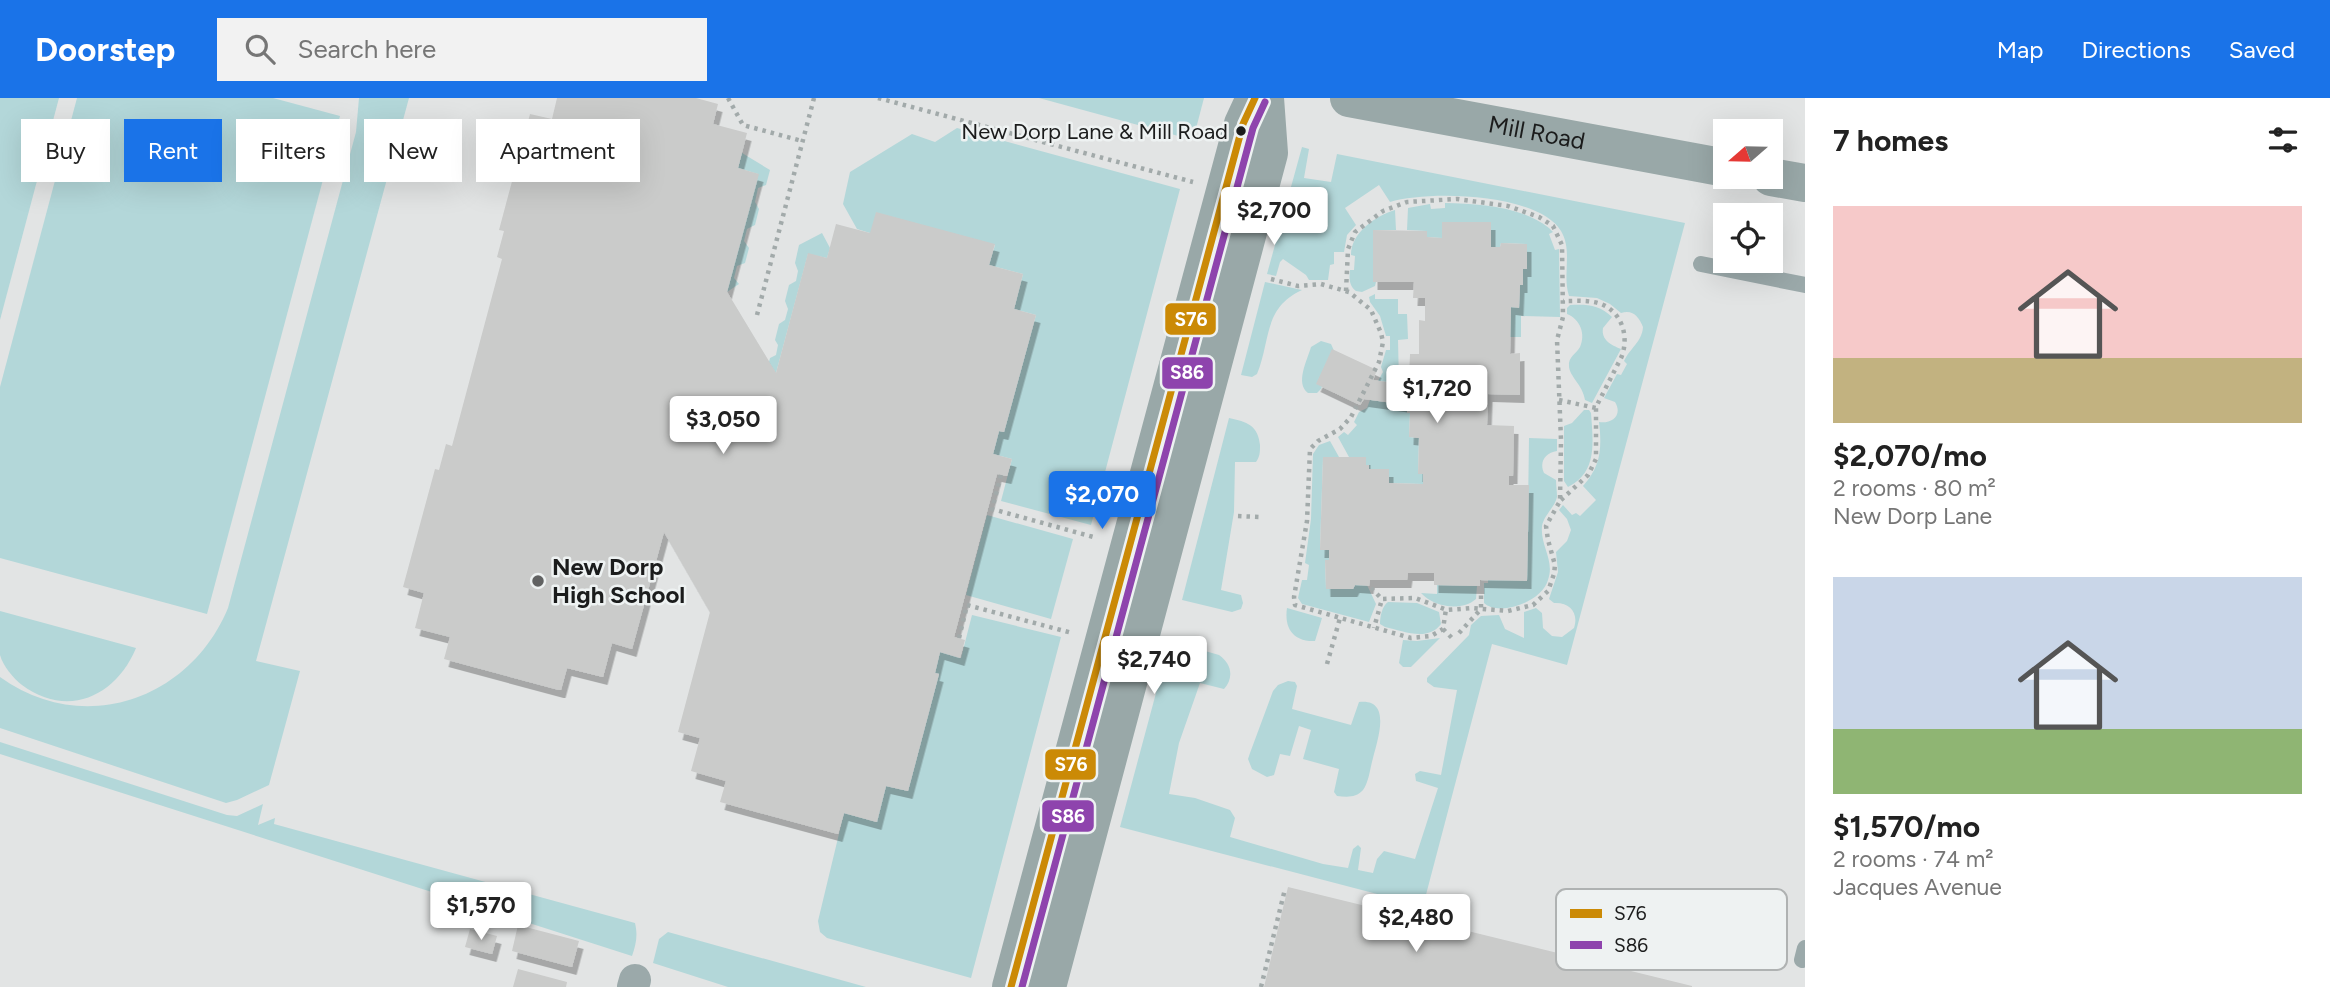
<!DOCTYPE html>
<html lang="en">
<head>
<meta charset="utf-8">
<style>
	:root { --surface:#fff; --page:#f2f2f2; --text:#222; --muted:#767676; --accent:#1a73e8 }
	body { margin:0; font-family:Figtree,sans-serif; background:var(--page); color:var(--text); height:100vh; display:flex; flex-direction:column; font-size:26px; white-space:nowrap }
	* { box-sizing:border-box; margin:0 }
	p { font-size:23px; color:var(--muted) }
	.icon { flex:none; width:38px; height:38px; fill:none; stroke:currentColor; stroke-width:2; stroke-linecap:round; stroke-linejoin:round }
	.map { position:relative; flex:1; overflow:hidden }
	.panel { display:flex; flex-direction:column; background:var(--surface); width:525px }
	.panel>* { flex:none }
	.hud { position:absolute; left:21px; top:21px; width:665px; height:63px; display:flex; gap:14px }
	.needle { width:46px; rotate:250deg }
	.buttons { position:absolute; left:1713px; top:21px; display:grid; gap:14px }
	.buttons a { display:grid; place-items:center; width:70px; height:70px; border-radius:0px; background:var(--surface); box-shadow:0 7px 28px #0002; font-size:35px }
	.price { position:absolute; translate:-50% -60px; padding:0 16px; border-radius:7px; background:#fff; color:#222; font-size:23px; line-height:46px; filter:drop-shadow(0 2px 4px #0008) }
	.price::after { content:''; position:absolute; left:50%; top:42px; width:21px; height:16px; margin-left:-10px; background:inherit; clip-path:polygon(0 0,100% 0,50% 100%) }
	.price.selected { background:var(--accent); color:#fff }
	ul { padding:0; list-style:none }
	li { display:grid; align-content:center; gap:14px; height:371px; padding:0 28px }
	li span { display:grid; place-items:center; height:217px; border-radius:0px; color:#555 }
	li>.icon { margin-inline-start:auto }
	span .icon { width:126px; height:126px; fill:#fffc; stroke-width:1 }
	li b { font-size:30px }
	h2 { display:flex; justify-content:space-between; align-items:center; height:84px; padding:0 28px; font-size:30px }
	.tag { padding:0 24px; border-radius:0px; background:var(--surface); box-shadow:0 7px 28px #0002; font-size:24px; line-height:63px }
	.tag.selected { background:var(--accent); color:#fff }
	header { display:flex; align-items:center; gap:42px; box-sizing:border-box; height:98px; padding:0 35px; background:var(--accent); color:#fff }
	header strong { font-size:33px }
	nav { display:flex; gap:38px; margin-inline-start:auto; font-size:24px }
	.search { width:490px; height:63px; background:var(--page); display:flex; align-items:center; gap:18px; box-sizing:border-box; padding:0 24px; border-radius:0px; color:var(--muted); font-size:26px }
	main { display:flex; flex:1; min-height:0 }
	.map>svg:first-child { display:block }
	.green { fill:#b3d7d9 }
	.building { fill:#cacbca; filter:url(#shadow) }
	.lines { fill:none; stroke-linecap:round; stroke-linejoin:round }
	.path { stroke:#a2aaaa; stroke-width:4.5; stroke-dasharray:3.5 5; stroke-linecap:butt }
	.lane { stroke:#9ba9aa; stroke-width:16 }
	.street { stroke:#9ba9aa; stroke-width:32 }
	.secondary { stroke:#99a8a8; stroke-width:38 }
	.bus-1-casing { stroke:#eef2f2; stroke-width:12 }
	.bus-2-casing { stroke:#eef2f2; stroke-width:12 }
	.bus-1 { stroke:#cb8a06; stroke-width:7 }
	.bus-2 { stroke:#8e44ad; stroke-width:7 }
	.bus-dot { fill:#1b1c1c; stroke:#eef2f2; stroke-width:2.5 }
	.poi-dot { fill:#616262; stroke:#eef2f2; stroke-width:2.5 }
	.labels { text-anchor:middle; stroke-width:5; stroke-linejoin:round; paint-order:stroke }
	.bus-label { font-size:22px; fill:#1b1c1c; stroke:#eef2f2; text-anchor:end }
	.street-label { font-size:24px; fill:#1b1c1c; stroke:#eef2f2 }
	.poi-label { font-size:24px; font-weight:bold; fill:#1b1c1c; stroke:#eef2f2; text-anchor:start }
	.key { fill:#eef2f2; stroke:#afb2b2; stroke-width:2 }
	.key-label { font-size:19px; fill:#1b1c1c }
	.line-badge { stroke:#eef2f2; stroke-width:2.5 }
	.badge-label { font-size:19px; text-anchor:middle; font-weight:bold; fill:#fff }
</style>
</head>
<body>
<header>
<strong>Doorstep</strong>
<div class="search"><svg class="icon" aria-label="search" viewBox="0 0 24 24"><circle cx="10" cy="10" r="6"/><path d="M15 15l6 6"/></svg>Search here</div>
<nav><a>Map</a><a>Directions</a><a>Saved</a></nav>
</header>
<main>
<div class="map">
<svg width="1805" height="889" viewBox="0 0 1805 889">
	<defs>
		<filter id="shadow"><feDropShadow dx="4.5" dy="8" stdDeviation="0" flood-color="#0004"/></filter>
	</defs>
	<rect width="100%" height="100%" fill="#e2e4e4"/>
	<g class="green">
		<polygon points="0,0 59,0 0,222"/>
		<polygon points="77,0 273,0 340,18 207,516 0,460 0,289"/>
		<path d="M359,0H409L256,563L300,573L269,687L237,702L226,705L0,630V579C83,639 190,602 228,510L356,34Z"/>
		<polygon points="1039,0 1204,0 1193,42"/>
		<polygon points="957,30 1180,91 1091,427 1001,403 1012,361 993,356 999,333 1004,334 1036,217 1014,211 1023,176 989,167 995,147 870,135 857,131 843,106 850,74 912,36 935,44"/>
		<path d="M1302,49L1309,51L1304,80L1331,84L1337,56L1685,125L1567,567L1492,546L1423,808L1120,729L1170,543L1219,557C1232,566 1234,580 1224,591L1200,585L1179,645L1169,696L1195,700L1230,712L1235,720L1230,739L1323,766L1348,770L1353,751L1358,747L1361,750L1358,772L1373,775L1377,761L1384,753L1415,761L1438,690L1416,683L1415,676L1420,673L1441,677L1457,592L1434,589L1427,584V580L1469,537L1471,527L1481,518L1499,517L1505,531L1524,540V514L1536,510L1542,515L1543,530L1552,538L1562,539L1574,530C1579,515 1570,504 1554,505L1549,501L1558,474L1556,454L1567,443L1571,432L1567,421L1559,412L1563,407L1572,417L1576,415L1580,418L1596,402L1583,388C1601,368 1602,350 1599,324C1612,326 1623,317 1615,304L1604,300L1617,276L1621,277L1627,266L1624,263C1630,250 1642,244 1643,229C1639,219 1633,211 1621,215L1610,206L1597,200L1569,198C1562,177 1573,153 1561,133C1538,95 1429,92 1390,104L1379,87L1345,110L1356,127L1347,137L1344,154H1334V166L1330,167L1328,182H1309L1306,177L1283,161L1280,164L1276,178L1267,176Z"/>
		<polygon points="742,55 770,72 766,87 758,90 755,104 759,111 755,127 747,131 744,143 749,150 745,165 737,168 734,180 739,186 727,194 758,76 738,70"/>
		<path d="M1445,105C1479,106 1521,108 1549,130L1553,134L1549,136L1555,152L1559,151L1560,219L1521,218V239H1510L1511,209H1519L1520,187H1523V171H1527V146L1501,145L1500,149H1491V124H1443L1442,140L1427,139L1426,133L1407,132L1408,110L1430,106L1431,111L1445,110Z"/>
		<path d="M1395,112L1396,132H1373V183L1376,184L1375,188L1362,194L1356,193C1349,188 1349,180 1350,172H1354L1355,158L1351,157C1351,135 1375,118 1395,112Z"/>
		<polygon points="822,135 830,150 827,160 808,156 776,275 769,264 770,260 776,257 778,247 775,242 779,226 785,222 788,211 785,203 789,187 796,183 798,173 795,165 799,147"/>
		<path d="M1265,184L1302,192C1263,210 1271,242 1257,276L1252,279L1241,277Z"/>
		<polygon points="1375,196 1375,201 1398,201 1398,216 1407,216 1408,241 1398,242 1399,285 1378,283 1383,274 1381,269 1386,252 1390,252 1390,238 1386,238 1380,218 1370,204 1369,199"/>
		<path d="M1570,207C1587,206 1600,207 1612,219L1603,230C1601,242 1611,247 1621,251L1592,305L1585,302C1583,287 1569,278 1569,268C1568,259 1576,256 1580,249C1586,236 1580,221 1567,216V210Z"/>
		<path d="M1321,243L1331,246L1335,255L1321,291L1317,295H1308C1295,285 1307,263 1311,249Z"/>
		<polygon points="1370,302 1407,307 1407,315 1410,315 1409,339 1419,340 1418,375 1423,376 1423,386 1389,385 1389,371 1369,371 1369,367 1366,367 1366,359 1349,359 1338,339 1344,334 1348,337 1357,327 1354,324 1359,314 1367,310"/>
		<path d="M1584,312H1589L1591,315C1593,344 1598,374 1568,389L1564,383V328L1572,325Z"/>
		<path d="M1229,320C1247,324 1258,327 1260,347C1260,355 1260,358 1256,364H1235L1234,414L1221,492L1241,497L1243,505L1241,511L1232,514L1182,502Z"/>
		<path d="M1529,340L1557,341V353C1545,355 1539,364 1544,375L1556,382C1556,387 1557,394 1557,399C1555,409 1544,417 1542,428C1540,448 1555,462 1548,482C1542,504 1499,519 1484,505V485H1488V482H1527Z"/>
		<polygon points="1330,343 1339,359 1323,360 1320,451 1329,452 1329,462 1325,463 1326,490 1353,491 1355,487 1367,487 1376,506 1369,524 1302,506 1298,500 1302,482 1307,482 1309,467 1305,465 1311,421 1313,356 1319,347"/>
		<polygon points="987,417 1073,441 1051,521 966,497"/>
		<path d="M1437,487L1477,488L1476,501C1461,514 1434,509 1421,495L1437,496Z"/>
		<path d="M1388,504L1417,505L1439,514L1441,526C1428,544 1403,533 1385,529L1380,526C1380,519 1382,508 1388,504Z"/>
		<path d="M1287,510L1322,520L1315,543C1293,544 1284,530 1287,510Z"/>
		<path d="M0,513L136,550C116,598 68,621 22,587C13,580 3,568 0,557C0,544 0,527 0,513Z"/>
		<polygon points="972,517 1061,539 971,880 827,840 820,834 818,823 844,715 876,724 886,688 908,693 939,576 935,575 940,554 961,560"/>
		<polygon points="1440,540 1411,569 1403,569 1399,565 1403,542 1417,543"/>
		<path d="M1288,583L1295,584L1297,588L1292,611L1351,627L1359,604C1393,600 1377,643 1373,660C1370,670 1369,684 1363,692C1356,700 1347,699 1337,698L1334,694L1339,671L1303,661L1311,632L1299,628L1290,658L1280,656L1274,677L1267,679L1252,671L1248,661L1250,655L1273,593L1278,587Z"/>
		<path d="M0,644L227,717L237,718L263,706L258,727L275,720L274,726L635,825C638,838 636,846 632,858L0,656Z"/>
		<polygon points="668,834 866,889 728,889 653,865 659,841"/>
	</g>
	<g class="building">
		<polygon points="557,0 696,0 718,6 713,26 747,35 738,70 759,76 727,194 776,275 808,155 827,160 836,126 870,135 876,114 995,146 989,167 1023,176 1014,211 1036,217 1004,334 999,333 993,356 1012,361 1007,378 997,376 954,539 965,542 960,560 940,554 935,575 939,576 908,693 886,688 877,724 844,715 838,736 720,704 726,683 691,673 700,640 678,634 710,514 664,434 632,551 612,545 603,579 567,570 561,592 559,592 444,561 450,539 415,530 424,495 403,489 435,371 439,372 446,346 452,348 502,161 497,159 504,133 499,132 530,16 552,21"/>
		<polygon points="1442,124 1491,124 1491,149 1500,149 1501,145 1527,146 1527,171 1523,171 1523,187 1520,187 1519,210 1511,209 1510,256 1520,255 1520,297 1488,296 1487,327 1514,328 1513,378 1509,378 1509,387 1529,387 1527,483 1480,482 1480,488 1434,487 1434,475 1408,475 1407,482 1370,482 1369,488 1355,487 1353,491 1326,491 1325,462 1329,462 1329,452 1320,452 1323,359 1366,359 1366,367 1369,367 1369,371 1389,371 1389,385 1423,386 1423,376 1418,376 1419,340 1409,339 1410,315 1407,315 1407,307 1364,301 1360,307 1316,286 1332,251 1377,272 1373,282 1407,287 1407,280 1409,280 1410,256 1419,256 1419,222 1425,223 1425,200 1413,200 1414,184 1373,184 1373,132 1427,133 1427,139 1442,140"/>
		<polygon points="1288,789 1692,888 1692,889 1264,889"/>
		<polygon points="518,827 579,843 572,869 512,853"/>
		<polygon points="470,831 497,838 492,856 465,849"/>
		<polygon points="518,871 567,884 566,889 513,889"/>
	</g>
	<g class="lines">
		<g class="path">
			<polyline points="728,0 743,27 802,43"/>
			<polyline points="878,0 1193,84"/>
			<polyline points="1271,181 1298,188 1321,186 1349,194 1371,212 1381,235 1383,244 1379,264 1351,319 1340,331 1318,343 1310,351 1307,423 1294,499 1295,507 1411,540 1431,538 1443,531 1446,511"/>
			<polyline points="1346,193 1348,151 1355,134 1383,113 1407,104 1457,101 1508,108 1539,119 1553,128 1562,147 1563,219 1557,242 1561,342 1560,403 1546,428 1548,442 1555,467 1554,476 1548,493 1533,507 1508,513 1472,510 1447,512 1415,500 1382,501 1374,530"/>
			<polyline points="757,217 814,0"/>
			<polyline points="1559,302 1596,310"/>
			<polyline points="1001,377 992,411 1097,440"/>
			<path d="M1561,402L1588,377L1596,361V309L1621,260C1630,239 1622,212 1598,205C1587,202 1575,203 1563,203"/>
			<polyline points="1238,418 1260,419"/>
			<polyline points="1371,490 1382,501"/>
			<polyline points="1443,531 1453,541"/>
			<polyline points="1459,535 1481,511 1481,492"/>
			<polyline points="959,540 967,507 1072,535"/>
			<polyline points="1327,566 1340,520"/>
			<polyline points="1261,889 1285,791"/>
		</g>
		<g class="lane">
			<polyline points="1701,166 1805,187"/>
			<polyline points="1802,862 1805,850"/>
		</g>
		<polyline class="street" points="633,889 635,882"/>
		<g class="secondary">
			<path id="s1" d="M1349,0L1726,70"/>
			<polyline points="1771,79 1805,85"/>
			<polyline points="1011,889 1243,26 1255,0"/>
			<polyline points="1047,889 1269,55 1265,0"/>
		</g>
		<g class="bus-1-casing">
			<polyline id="bus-1" points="1011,889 1243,26 1255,0"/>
		</g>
		<g class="bus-2-casing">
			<polyline id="bus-2" points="1022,889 1253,30 1265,4"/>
		</g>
		<use href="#bus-1" class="bus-1"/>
		<use href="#bus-2" class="bus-2"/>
	</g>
	<circle class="bus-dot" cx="1241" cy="33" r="6"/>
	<circle class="poi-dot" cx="538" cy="483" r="7"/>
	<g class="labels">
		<g class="bus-label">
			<text x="1228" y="41">New Dorp Lane &amp; Mill Road</text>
		</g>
		<g class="street-label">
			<text dy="8" stroke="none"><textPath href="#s1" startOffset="191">Mill Road</textPath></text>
		</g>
		<g class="poi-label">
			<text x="552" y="477">New Dorp<tspan x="552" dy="28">High School</tspan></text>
		</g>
	</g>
	<rect x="1556" y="791" width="231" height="81" rx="10" class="key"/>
	<rect x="1570" y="811" width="32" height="9" fill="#cb8a06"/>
	<rect x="1570" y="843" width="32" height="8" fill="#8e44ad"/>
	<g class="key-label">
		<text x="1614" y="822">S76</text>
		<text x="1614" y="854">S86</text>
	</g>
	<g class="line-badge">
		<rect x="1164" y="204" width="53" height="34" rx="7" fill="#cb8a06"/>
		<rect x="1161" y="258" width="53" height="34" rx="7" fill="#8e44ad"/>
		<rect x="1044" y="650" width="53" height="33" rx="7" fill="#cb8a06"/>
		<rect x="1041" y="701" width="54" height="34" rx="7" fill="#8e44ad"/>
	</g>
	<g class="badge-label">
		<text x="1191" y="228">S76</text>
		<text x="1187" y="281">S86</text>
		<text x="1071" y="673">S76</text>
		<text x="1068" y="725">S86</text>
	</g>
</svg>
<div class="buttons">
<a><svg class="needle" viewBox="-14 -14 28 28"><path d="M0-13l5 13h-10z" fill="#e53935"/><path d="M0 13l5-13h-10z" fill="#767676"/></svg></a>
<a><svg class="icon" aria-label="locate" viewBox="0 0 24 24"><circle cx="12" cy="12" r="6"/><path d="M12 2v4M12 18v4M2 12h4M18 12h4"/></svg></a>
</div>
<b class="price" style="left:1274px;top:149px">$2,700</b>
<b class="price" style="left:1437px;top:327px">$1,720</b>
<b class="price" style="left:723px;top:358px">$3,050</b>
<b class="price selected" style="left:1102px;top:433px">$2,070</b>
<b class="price" style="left:1154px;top:598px">$2,740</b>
<b class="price" style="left:481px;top:844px">$1,570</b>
<b class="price" style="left:1416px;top:856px">$2,480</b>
<div class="hud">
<a class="tag">Buy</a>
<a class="tag selected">Rent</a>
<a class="tag">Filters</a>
<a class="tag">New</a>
<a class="tag">Apartment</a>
</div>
</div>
<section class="panel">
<h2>7 homes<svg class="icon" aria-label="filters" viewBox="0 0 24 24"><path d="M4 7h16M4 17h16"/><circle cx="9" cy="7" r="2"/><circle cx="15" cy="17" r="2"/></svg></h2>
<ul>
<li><span style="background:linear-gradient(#f6c9c9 70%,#c2b280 0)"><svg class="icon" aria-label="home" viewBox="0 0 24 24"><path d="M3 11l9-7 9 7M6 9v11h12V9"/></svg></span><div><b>$2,070/mo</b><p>2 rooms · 80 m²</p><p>New Dorp Lane</p></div></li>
<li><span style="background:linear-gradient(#c9d6e8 70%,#8fb573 0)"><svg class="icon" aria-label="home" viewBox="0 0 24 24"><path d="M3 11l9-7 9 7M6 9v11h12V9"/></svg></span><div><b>$1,570/mo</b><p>2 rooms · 74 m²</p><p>Jacques Avenue</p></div></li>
</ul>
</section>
</main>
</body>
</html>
